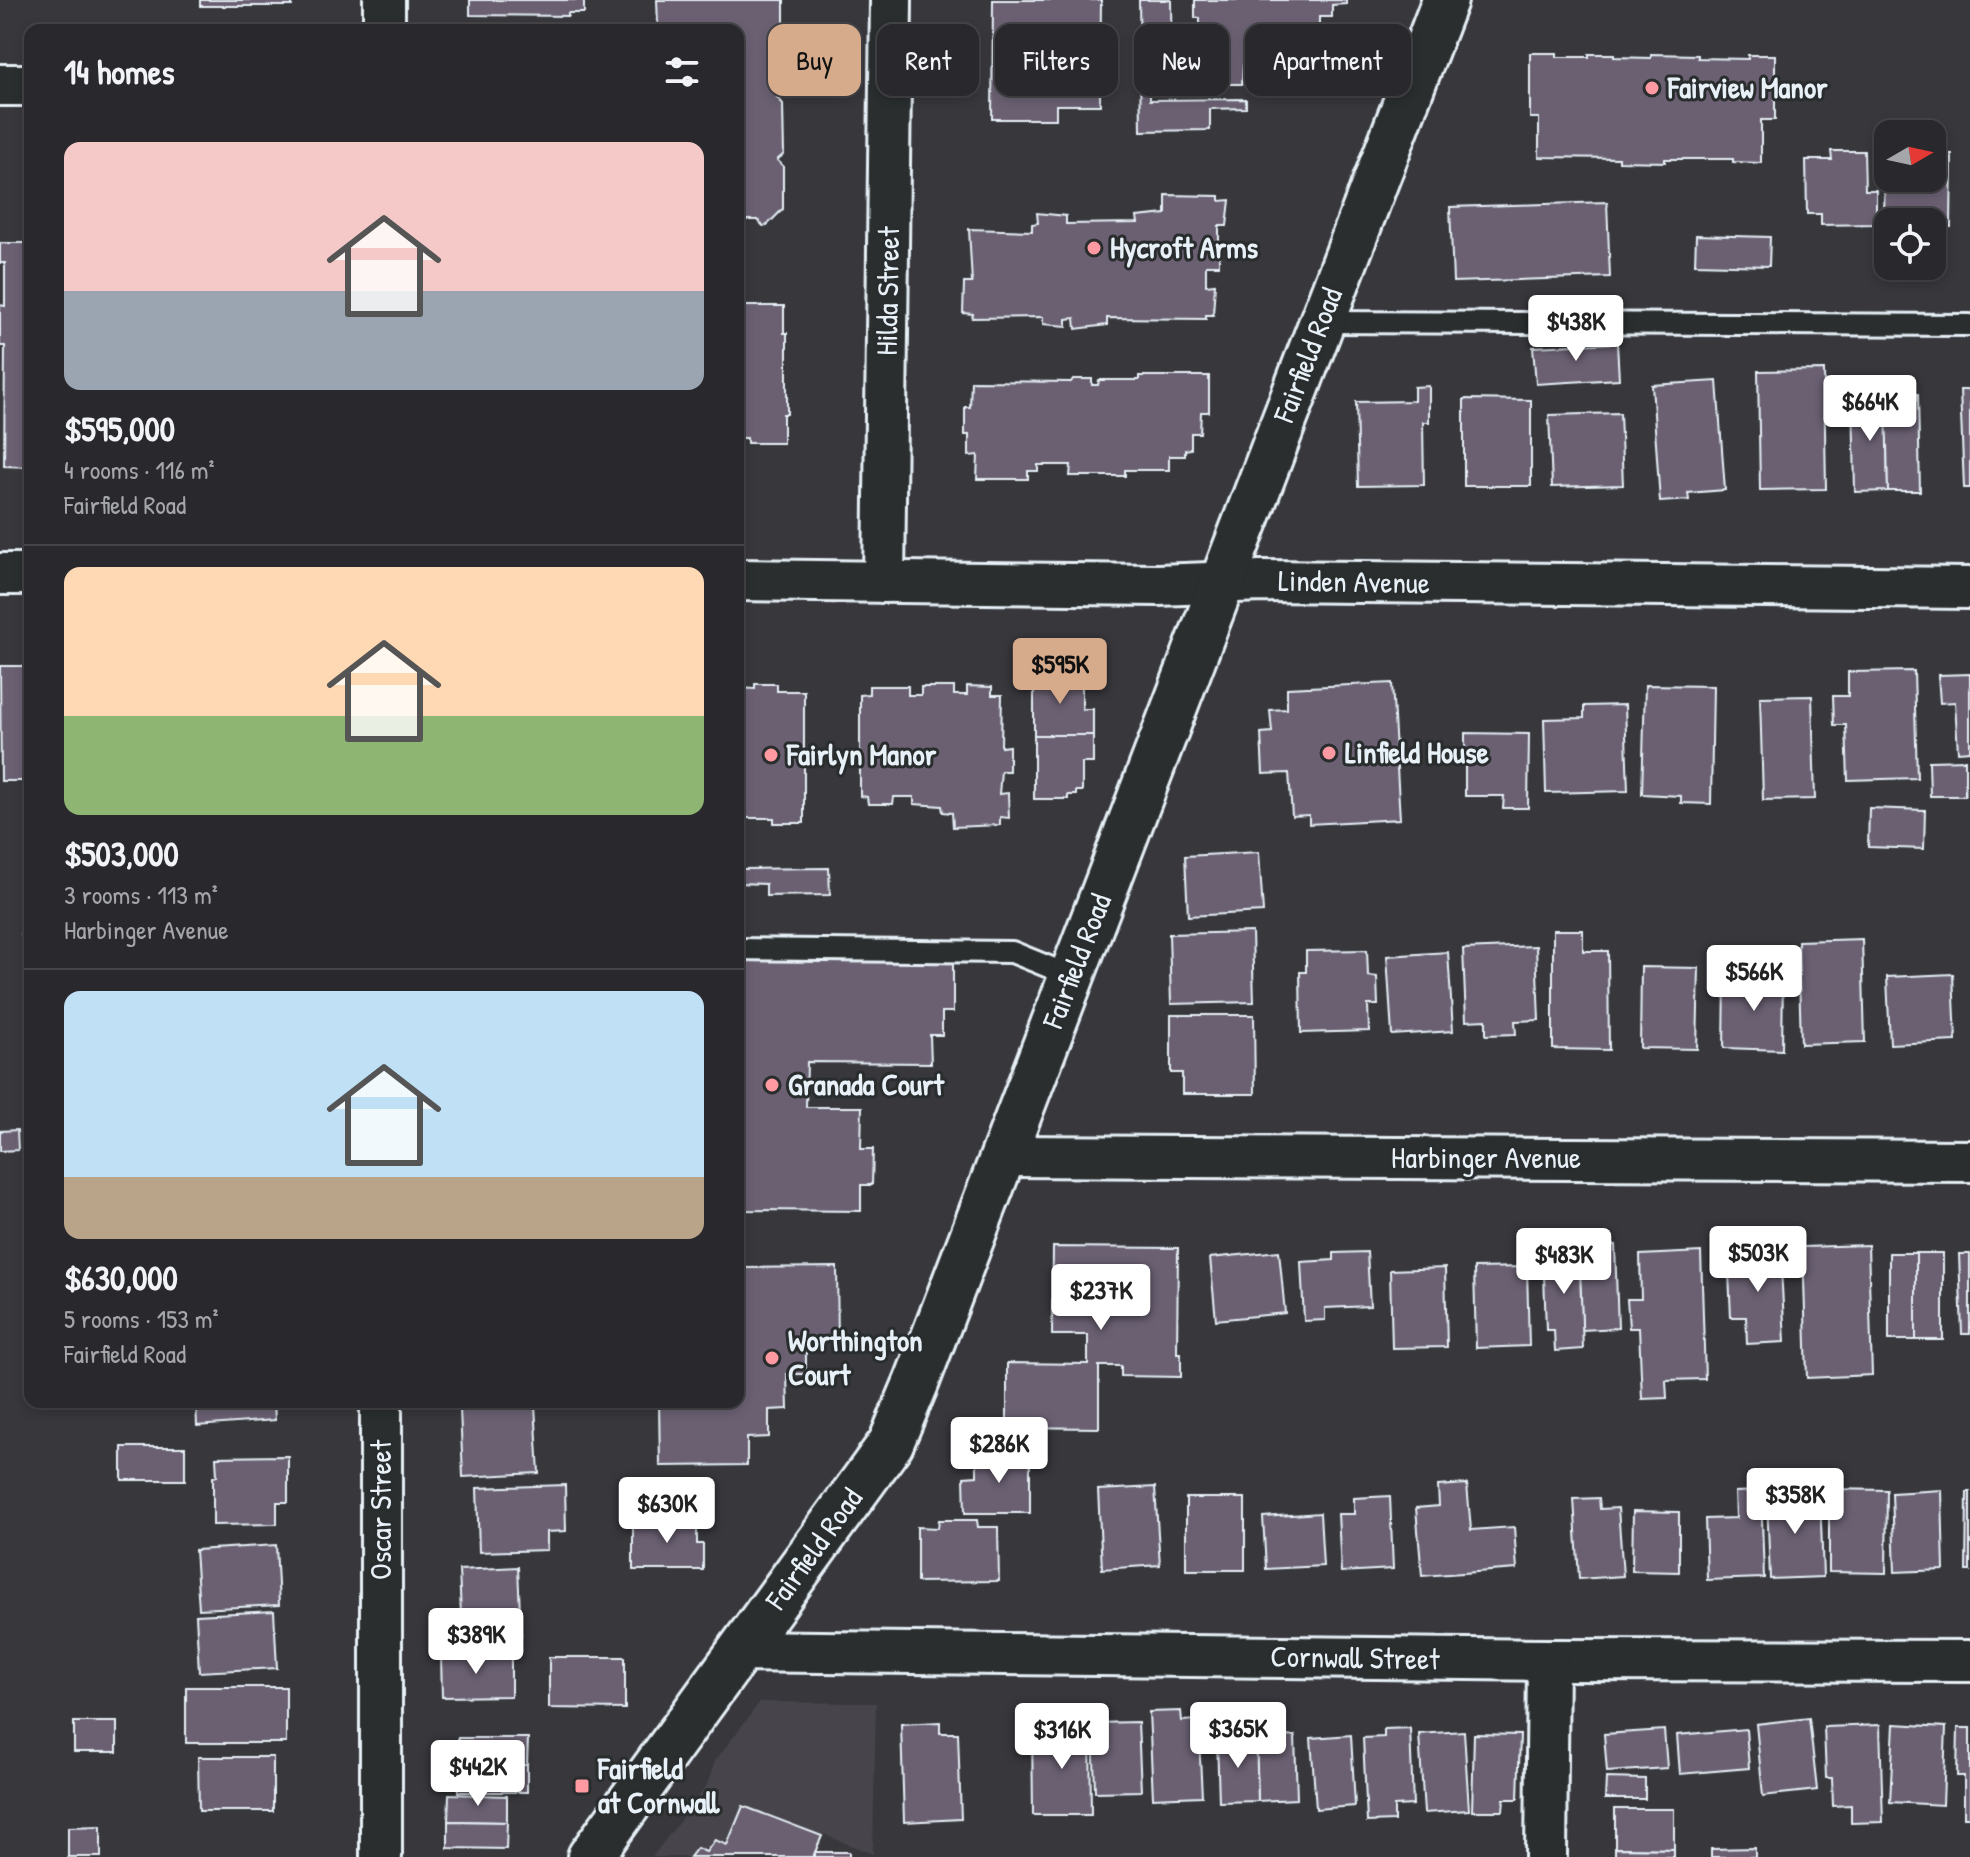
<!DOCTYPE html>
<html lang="en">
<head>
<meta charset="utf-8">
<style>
	:root { --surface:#29292d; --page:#313135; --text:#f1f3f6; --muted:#a5a6aa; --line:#454549; --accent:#d6ab8b }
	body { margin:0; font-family:"Patrick Hand",sans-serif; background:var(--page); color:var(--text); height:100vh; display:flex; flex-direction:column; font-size:30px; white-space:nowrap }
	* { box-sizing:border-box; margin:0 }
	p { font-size:26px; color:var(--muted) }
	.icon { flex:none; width:44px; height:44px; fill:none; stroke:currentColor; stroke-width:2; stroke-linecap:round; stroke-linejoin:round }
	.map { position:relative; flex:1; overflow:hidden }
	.drawer { position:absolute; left:24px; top:24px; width:720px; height:1384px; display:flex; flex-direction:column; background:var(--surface); border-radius:16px; box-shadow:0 4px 12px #0003,0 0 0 2px var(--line) }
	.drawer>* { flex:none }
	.hud { position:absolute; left:768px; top:24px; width:760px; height:72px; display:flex; gap:16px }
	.needle { width:52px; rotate:81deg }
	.buttons { position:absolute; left:1874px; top:120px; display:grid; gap:16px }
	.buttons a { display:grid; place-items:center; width:72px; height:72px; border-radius:16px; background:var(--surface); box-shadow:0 4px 12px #0003,0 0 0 2px var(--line); font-size:40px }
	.price { position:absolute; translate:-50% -68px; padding:0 18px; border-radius:8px; background:#fff; color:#222; font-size:26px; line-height:52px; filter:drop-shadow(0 2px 4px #0008) }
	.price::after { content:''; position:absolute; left:50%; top:48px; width:24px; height:18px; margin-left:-12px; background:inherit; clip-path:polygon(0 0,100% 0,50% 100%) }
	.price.on { background:var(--accent); color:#111 }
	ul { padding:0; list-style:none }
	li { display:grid; align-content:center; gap:16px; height:424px; padding:0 40px }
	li+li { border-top:2px solid var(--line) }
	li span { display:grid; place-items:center; height:248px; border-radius:16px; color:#555 }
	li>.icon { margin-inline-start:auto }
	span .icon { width:144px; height:144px; fill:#fffc; stroke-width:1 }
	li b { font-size:34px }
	h2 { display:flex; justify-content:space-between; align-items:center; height:96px; padding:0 40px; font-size:34px }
	.tag { padding:0 28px; border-radius:16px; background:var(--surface); box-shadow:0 4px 12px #0003,0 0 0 2px var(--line); font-size:28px; line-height:72px }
	.tag.on { background:var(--accent); color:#111 }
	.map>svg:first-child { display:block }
	.built { fill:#46444c }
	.building { fill:#6a6172; stroke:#e8f1f8; stroke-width:2 }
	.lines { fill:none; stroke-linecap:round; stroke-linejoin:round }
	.service-casing { stroke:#e8f1f8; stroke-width:26 }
	.minor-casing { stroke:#e8f1f8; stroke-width:46 }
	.tertiary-casing { stroke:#e8f1f8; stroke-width:50 }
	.service { stroke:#2a2d2e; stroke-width:20 }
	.minor { stroke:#2a2d2e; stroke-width:40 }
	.tertiary { stroke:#2a2d2e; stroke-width:44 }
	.poi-dot { fill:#ff9aa2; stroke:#2a2d2e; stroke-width:3 }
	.labels { text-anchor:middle; stroke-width:6; stroke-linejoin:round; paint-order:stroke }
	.poi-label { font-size:30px; font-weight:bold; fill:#e8f1f8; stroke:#2a2d2e; text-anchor:start }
	.street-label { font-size:30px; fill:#e8f1f8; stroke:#2a2d2e }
</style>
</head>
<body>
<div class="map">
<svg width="1970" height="1857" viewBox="0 0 1970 1857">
	<rect width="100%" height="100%" fill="#37373c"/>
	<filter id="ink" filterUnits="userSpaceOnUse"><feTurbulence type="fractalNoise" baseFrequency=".0125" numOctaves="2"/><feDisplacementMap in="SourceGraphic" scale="16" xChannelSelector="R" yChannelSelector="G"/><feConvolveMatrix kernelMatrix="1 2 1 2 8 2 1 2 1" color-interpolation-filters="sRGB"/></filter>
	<g filter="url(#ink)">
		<polygon class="built" points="760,1702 876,1703 873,1854 823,1834 813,1857 652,1857 707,1785 715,1761"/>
		<g class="building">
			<rect x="200" y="0" width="92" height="6"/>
			<polygon points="470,0 584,0 584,13 568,13 568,16 470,15"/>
			<polygon points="657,0 784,0 784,26 777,33 784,40 783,90 777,97 783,104 784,154 777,160 783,166 783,209 767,225 763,226 758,220 738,220 738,30 661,30 658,26"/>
			<polygon points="993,0 1101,0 1100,105 1056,105 1056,119 992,119"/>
			<polygon points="1139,0 1171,0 1172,90 1150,90 1150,100 1246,99 1246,108 1210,109 1210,130 1141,131"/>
			<polygon points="1195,0 1346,0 1346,4 1332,5 1332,17 1319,17 1319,74 1277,73 1278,65 1243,65 1242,84 1200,84 1200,18 1195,18"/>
			<polygon points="1530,53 1557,53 1557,57 1589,57 1589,54 1614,54 1614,57 1651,58 1651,54 1698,55 1698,58 1748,59 1748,55 1775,55 1775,120 1761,120 1761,163 1733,162 1733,159 1665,159 1665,162 1619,161 1619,158 1539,157 1539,118 1530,118"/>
			<polygon points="1831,151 1864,151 1865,190 1876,190 1876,224 1821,225 1821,214 1807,214 1806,160 1832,160"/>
			<polygon points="1885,153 1888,153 1888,178 1932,178 1932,154 1952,154 1951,227 1932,226 1932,222 1888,222 1888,226 1884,226"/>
			<polygon points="1166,195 1220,196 1220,201 1230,200 1227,226 1219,226 1219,265 1206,265 1206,285 1215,284 1213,315 1206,315 1206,319 1107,318 1107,325 1076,329 1075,318 1067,319 1067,326 1043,324 1043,317 972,318 973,314 963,313 964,283 972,283 969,229 1032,231 1032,224 1038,223 1037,213 1066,216 1066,224 1138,223 1137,217 1166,214"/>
			<polygon points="1607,202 1610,277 1453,282 1450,207"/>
			<polygon points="1696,235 1770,237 1769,266 1695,264"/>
			<polygon points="0,243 30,243 30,467 4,466 5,346 0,346 0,305 5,306 5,263 0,263"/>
			<polygon points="738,306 784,306 784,333 787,333 787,414 783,414 783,443 747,443 747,438 738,438"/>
			<polygon points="1617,343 1619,379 1536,384 1533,347"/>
			<polygon points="1824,370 1826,489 1760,490 1758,371"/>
			<polygon points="1139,376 1209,376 1209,412 1201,412 1200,433 1191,433 1191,449 1185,450 1185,456 1169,456 1169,470 1125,470 1125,476 1070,476 1071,465 1038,465 1038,471 1028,471 1028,479 977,479 978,455 969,456 969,435 965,435 965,407 970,407 971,381 1071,382 1073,379 1092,379 1092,385 1098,385 1099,380 1139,380"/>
			<polygon points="1717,381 1725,490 1688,493 1689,500 1660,502 1652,385"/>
			<polygon points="1429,386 1429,422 1423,422 1424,485 1358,486 1356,402 1414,401 1414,387"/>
			<polygon points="1960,390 1970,390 1970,488 1964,488"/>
			<polygon points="1886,394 1888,491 1855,492 1853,395"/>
			<polygon points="1886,394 1918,394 1920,491 1888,491"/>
			<polygon points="1464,399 1531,400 1531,486 1464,486"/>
			<polygon points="1620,413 1623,485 1552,487 1549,415"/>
			<polygon points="0,666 30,666 30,769 27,769 27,781 1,781"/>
			<polygon points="1914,671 1917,778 1848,780 1846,725 1834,725 1833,696 1848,696 1848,672"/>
			<polygon points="1034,672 1076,672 1076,681 1082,681 1082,709 1093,709 1093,735 1034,735"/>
			<polygon points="1970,674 1970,751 1958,752 1955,702 1940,703 1938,675"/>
			<polygon points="1392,683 1400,819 1309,824 1309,815 1292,816 1289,773 1263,774 1261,733 1272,732 1270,710 1287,709 1287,688"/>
			<polygon points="755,684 777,684 777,691 804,691 804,823 774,823 774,818 738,818 738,688 755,689"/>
			<polygon points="1645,685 1713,686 1711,804 1681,803 1681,796 1642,794"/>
			<polygon points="869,686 908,686 908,695 921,695 921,687 954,687 954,695 967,695 967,686 992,687 992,695 1002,695 1001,747 1009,746 1009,771 1001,771 999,794 1008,793 1009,818 1000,817 1000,825 953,827 952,813 943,812 942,806 914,804 914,797 894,797 893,804 868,804 867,797 860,796 860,695 869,694"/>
			<polygon points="1812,696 1815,799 1763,800 1760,697"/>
			<polygon points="1625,705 1628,791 1546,793 1544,719 1584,718 1584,706"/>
			<polygon points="1465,733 1529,734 1528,808 1503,808 1504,796 1465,796"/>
			<polygon points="1034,735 1093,735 1093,763 1082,763 1082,791 1076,791 1076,795 1068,795 1068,799 1034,799"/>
			<polygon points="1965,760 1965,796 1930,796 1929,761"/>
			<polygon points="1869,808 1925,810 1924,849 1868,847"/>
			<polygon points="1259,852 1263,912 1188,916 1185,856"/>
			<polygon points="738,866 742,866 742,869 829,868 830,895 766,896 766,884 738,883"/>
			<rect x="21" y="904" width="9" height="30"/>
			<polygon points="1553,930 1583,930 1583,951 1608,951 1609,1050 1553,1049"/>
			<polygon points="1252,932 1254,1002 1171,1004 1169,934"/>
			<polygon points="1862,939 1865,1042 1801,1044 1798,941"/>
			<polygon points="1536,946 1539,1020 1515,1021 1516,1034 1486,1035 1486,1020 1466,1021 1463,949"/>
			<polygon points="1367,950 1368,976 1377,977 1378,1005 1368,1005 1369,1031 1301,1033 1300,972 1306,972 1306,951"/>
			<polygon points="1448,952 1453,1031 1392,1035 1387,956"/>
			<polygon points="738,957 953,959 953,1012 942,1012 942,1035 930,1035 931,1063 807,1062 806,1107 862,1107 861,1149 873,1149 872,1185 861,1185 861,1211 738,1210"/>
			<polygon points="1641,967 1699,968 1697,1049 1640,1048"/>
			<polygon points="1953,974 1956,1041 1890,1044 1887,977"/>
			<polygon points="1725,977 1783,978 1782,1050 1724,1048"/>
			<polygon points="1171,1015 1254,1015 1255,1094 1182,1094 1182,1073 1171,1073"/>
			<polygon points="17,1130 18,1150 0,1151 0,1131"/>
			<polygon points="1615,1245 1618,1328 1582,1330 1579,1246"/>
			<polygon points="1868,1245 1872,1375 1807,1378 1803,1247"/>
			<polygon points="1579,1246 1583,1349 1555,1351 1554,1330 1546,1330 1543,1247"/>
			<polygon points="1053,1247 1178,1248 1177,1353 1181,1353 1181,1377 1121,1376 1121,1366 1099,1366 1099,1428 1007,1427 1007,1363 1088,1364 1088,1335 1052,1335"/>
			<polygon points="1780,1249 1785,1342 1747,1344 1746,1317 1731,1317 1728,1251"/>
			<polygon points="1279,1251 1285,1313 1216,1320 1210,1258"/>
			<polygon points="1367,1252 1370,1306 1325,1308 1325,1320 1304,1321 1301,1262 1334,1260 1334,1253"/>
			<polygon points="1701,1252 1705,1379 1666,1380 1667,1398 1642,1399 1639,1328 1629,1328 1627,1299 1641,1299 1640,1255"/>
			<rect x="1889" y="1253" width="27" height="87"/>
			<rect x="1916" y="1253" width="27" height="87"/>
			<polygon points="1959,1254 1970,1254 1970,1334 1962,1334"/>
			<polygon points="837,1267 838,1341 806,1341 806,1374 787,1374 788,1409 769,1410 769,1437 747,1438 747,1465 660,1466 659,1402 738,1402 738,1268"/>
			<polygon points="1527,1267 1529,1346 1476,1348 1474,1268"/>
			<polygon points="1445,1268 1447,1347 1392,1348 1390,1270"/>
			<polygon points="196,1402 274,1402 275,1420 197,1426"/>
			<polygon points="535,1405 539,1473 463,1477 460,1409"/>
			<rect x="122" y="1447" width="63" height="33"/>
			<polygon points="977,1455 1030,1455 1030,1513 965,1513 964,1477 977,1476"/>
			<polygon points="288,1456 288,1502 277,1502 277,1524 213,1525 213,1477 217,1476 216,1457"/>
			<polygon points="1467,1484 1471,1530 1514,1527 1517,1569 1422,1576 1416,1508 1439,1506 1438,1486"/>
			<polygon points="565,1485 566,1531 547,1532 547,1550 479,1552 477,1488"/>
			<polygon points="1155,1487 1160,1565 1102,1569 1098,1490"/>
			<polygon points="1829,1489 1887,1490 1886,1573 1829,1572"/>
			<polygon points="1942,1490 1944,1570 1895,1572 1892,1493"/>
			<polygon points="1761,1491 1764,1578 1707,1580 1705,1519 1736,1518 1735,1492"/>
			<polygon points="1967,1492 1970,1492 1970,1571 1966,1571"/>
			<polygon points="1820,1494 1823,1577 1770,1579 1767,1496"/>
			<polygon points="1390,1496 1393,1569 1341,1572 1338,1514 1354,1514 1354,1498"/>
			<rect x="1186" y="1498" width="59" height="72"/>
			<polygon points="1599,1498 1600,1509 1618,1508 1623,1576 1579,1579 1574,1499"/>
			<polygon points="1633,1511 1679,1512 1679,1572 1632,1571"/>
			<polygon points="1320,1513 1323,1566 1266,1569 1263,1517"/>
			<polygon points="633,1519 697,1520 697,1544 703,1544 703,1570 633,1570"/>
			<polygon points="939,1520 977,1520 978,1527 998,1527 999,1581 917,1582 917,1527 938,1528"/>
			<polygon points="276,1545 279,1605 199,1609 195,1550"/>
			<polygon points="518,1567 521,1635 462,1637 459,1570"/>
			<polygon points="274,1611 277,1668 199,1672 196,1615"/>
			<polygon points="511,1656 511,1696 442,1697 441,1657"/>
			<polygon points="549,1657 625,1657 625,1709 549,1708"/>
			<rect x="186" y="1687" width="100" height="56"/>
			<polygon points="1181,1711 1182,1721 1198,1720 1202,1796 1153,1798 1149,1712"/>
			<polygon points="1809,1718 1817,1790 1763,1796 1756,1724"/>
			<rect x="74" y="1722" width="43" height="30"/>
			<polygon points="940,1722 940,1733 958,1733 961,1819 904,1822 901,1724"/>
			<polygon points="1138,1722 1141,1791 1095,1792 1093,1723"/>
			<polygon points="1894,1724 1946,1727 1943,1805 1890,1802"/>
			<polygon points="1880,1725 1883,1822 1851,1823 1851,1805 1833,1806 1832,1778 1826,1778 1824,1727"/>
			<polygon points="1032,1727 1090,1727 1091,1815 1033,1815"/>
			<polygon points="1410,1728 1413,1805 1394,1806 1394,1821 1367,1822 1363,1738 1384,1737 1384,1729"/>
			<polygon points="1958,1728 1970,1728 1970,1817 1964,1817 1964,1776 1957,1776"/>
			<polygon points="1746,1729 1749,1768 1680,1774 1677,1735"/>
			<polygon points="1664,1730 1667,1768 1607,1772 1604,1734"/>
			<polygon points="1464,1731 1469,1810 1424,1813 1419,1734"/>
			<polygon points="1474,1734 1520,1735 1518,1799 1504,1799 1503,1811 1472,1811"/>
			<polygon points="1351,1735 1355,1806 1316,1809 1311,1738"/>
			<polygon points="1295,1736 1297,1799 1258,1801 1256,1738"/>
			<polygon points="458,1738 528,1738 527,1765 458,1765"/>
			<polygon points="1256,1738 1258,1801 1219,1802 1217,1739"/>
			<polygon points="198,1757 273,1757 273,1811 199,1811"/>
			<rect x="458" y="1765" width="69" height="27"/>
			<polygon points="1606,1778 1645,1779 1645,1799 1605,1799"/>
			<polygon points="449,1794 507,1796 507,1822 448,1821"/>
			<polygon points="743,1806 822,1836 813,1857 690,1857 697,1848 706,1852 715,1840 727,1845"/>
			<polygon points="1615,1809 1674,1809 1674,1849 1615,1848"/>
			<polygon points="448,1821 507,1822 506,1849 448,1848"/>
			<polygon points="101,1826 101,1857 68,1857 68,1827"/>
			<polygon points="1615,1848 1674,1849 1674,1857 1615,1857"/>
			<polygon points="1755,1848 1755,1857 1711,1857 1711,1849"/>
			<rect x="815" y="1852" width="34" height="5"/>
		</g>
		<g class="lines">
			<g class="service-casing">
				<g id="service">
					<polyline points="1321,322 1970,325"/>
					<polyline points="738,949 1012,952 1071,976"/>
				</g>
			</g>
			<g class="minor-casing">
				<g id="minor">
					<polyline points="384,30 384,0"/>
					<polyline points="0,85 30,85"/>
					<polyline points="0,574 30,574"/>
					<polyline points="738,580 1158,585 1262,581 1970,588"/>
					<polyline points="884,582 891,0"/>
					<polyline points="1002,1156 1970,1161"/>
					<polyline points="739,1651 1548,1660 1970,1661"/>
					<polyline points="381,1857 381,1402"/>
					<polyline points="1546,1857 1548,1660"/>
				</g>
			</g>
			<g class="tertiary-casing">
				<polyline id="tertiary" points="590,1857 891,1443 917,1381 1445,0"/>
			</g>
			<use href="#service" class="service"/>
			<use href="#minor" class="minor"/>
			<use href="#tertiary" class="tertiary"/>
		</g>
	</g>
	<g class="poi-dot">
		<circle cx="1652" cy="88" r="8"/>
		<circle cx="1094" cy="248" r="8"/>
		<circle cx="1329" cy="753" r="8"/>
		<circle cx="771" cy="755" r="8"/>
		<circle cx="772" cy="1085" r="8"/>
		<circle cx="772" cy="1358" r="8"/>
		<rect x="574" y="1778" width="16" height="16" rx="4"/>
	</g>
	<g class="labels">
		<g class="poi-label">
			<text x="1668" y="98">Fairview Manor</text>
			<text x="1110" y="258">Hycroft Arms</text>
			<text x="1345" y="763">Linfield House</text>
			<text x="787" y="765">Fairlyn Manor</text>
			<text x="788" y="1095">Granada Court</text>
			<text x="788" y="1351">Worthington<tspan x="788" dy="34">Court</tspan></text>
			<text x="598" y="1779">Fairfield<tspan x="598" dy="34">at Cornwall</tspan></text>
		</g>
		<g class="street-label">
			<text transform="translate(888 291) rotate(-89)" y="10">Hilda Street</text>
			<text transform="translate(1308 355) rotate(-69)" y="10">Fairfield Road</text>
			<text transform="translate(1354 582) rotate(1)" y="10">Linden Avenue</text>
			<text transform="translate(1077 961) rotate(-69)" y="10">Fairfield Road</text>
			<text x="1486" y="1168">Harbinger Avenue</text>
			<text transform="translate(381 1510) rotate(-90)" y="10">Oscar Street</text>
			<text transform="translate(814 1549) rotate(-54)" y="10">Fairfield Road</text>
			<text transform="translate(1355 1658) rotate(1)" y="10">Cornwall Street</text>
		</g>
	</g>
</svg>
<div class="buttons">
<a><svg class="needle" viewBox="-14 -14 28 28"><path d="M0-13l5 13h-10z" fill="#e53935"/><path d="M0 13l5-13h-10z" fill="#a5a6aa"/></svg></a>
<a><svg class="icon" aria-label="locate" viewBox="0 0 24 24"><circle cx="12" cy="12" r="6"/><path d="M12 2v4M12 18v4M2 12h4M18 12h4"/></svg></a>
</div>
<b class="price" style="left:1576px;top:363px">$438K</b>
<b class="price" style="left:1870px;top:443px">$664K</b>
<b class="price on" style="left:1060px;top:706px">$595K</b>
<b class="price" style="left:1754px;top:1013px">$566K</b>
<b class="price" style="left:1758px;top:1294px">$503K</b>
<b class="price" style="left:1564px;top:1296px">$483K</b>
<b class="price" style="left:1101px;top:1332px">$237K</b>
<b class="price" style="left:999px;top:1485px">$286K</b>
<b class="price" style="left:1795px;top:1536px">$358K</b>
<b class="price" style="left:667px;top:1545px">$630K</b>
<b class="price" style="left:476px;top:1676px">$389K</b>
<b class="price" style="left:1238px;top:1770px">$365K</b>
<b class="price" style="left:1062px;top:1771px">$316K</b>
<b class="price" style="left:478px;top:1808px">$442K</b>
<div class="hud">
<a class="tag on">Buy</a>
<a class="tag">Rent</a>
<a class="tag">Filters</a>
<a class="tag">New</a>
<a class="tag">Apartment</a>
</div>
<section class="drawer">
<h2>14 homes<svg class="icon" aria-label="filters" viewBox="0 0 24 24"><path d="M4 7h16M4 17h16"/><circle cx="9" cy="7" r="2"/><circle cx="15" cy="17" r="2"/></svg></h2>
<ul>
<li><span style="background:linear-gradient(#f6c9c9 60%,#9aa5b1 0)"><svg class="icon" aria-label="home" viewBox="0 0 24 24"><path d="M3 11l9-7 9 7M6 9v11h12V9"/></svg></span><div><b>$595,000</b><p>4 rooms · 116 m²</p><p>Fairfield Road</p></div></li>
<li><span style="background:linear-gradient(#ffd9b3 60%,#8fb573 0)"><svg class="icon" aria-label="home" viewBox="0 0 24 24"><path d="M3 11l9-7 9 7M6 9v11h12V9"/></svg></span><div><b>$503,000</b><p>3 rooms · 113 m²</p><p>Harbinger Avenue</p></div></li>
<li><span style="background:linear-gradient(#bfe0f5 75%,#b9a48a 0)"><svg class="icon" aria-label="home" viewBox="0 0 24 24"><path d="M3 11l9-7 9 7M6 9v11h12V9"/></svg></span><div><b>$630,000</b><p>5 rooms · 153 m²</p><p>Fairfield Road</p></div></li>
</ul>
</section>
</div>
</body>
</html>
